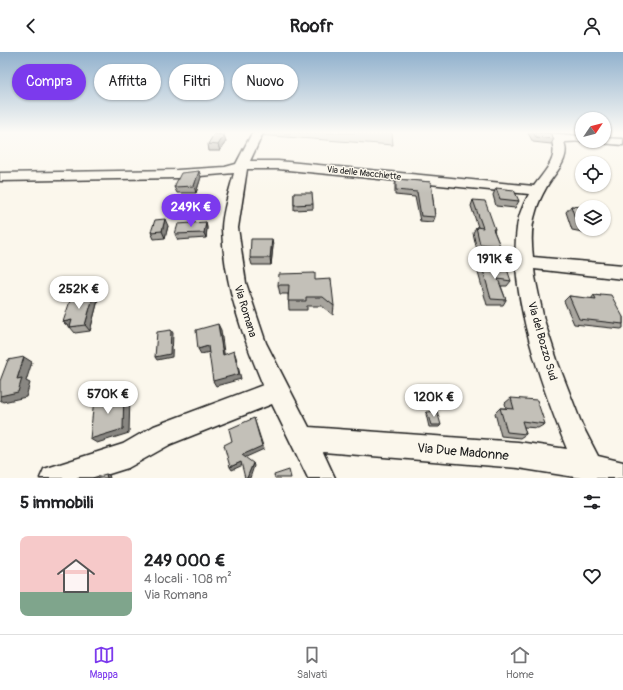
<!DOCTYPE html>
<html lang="it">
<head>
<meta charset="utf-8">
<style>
	:root { --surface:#fff; --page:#f2f2f2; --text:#202124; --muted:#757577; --line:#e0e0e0; --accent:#7c3aed }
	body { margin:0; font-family:Pangolin,sans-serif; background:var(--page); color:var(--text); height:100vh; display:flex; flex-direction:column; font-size:15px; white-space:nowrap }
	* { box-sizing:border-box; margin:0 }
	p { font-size:13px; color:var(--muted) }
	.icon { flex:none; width:22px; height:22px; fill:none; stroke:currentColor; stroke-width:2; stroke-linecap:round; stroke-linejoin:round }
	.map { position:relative; height:426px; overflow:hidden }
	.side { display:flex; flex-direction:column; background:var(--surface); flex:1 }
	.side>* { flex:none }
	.top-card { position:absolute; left:12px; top:12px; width:400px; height:36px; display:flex; gap:8px }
	.needle { width:26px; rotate:55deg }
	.fabs { position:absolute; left:575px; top:60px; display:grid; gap:8px }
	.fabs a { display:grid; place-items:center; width:36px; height:36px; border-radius:50%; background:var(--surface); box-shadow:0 1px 3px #0004; font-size:20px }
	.price { position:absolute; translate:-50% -34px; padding:0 9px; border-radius:14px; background:#fff; color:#222; font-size:13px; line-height:26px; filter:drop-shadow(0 1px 2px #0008) }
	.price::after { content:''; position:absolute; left:50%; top:24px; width:12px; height:9px; margin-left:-6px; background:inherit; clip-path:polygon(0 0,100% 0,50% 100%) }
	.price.on { background:var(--accent); color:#fff }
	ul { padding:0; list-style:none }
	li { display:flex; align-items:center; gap:12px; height:100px; padding:0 20px }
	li+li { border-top:1px solid var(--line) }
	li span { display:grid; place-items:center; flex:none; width:112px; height:80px; border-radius:8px; color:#555 }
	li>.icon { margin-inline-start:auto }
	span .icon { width:48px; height:48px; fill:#fffc; stroke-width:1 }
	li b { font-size:17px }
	h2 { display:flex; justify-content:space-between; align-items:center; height:48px; padding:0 20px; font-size:17px }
	.tag { padding:0 14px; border-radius:18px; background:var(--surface); box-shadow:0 1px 3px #0004; font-size:14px; line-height:36px }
	.tag.on { background:var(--accent); color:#fff }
	header { display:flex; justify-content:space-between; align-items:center; height:52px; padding:0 20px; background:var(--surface); font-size:18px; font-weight:700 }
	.tab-bar { display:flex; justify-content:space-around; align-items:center; height:56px; border-top:1px solid var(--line); background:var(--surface); font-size:11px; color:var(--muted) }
	.tab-bar a { display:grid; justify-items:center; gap:2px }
	.tab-bar .on { color:var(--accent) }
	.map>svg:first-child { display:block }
	.green { fill:#dad7ce; stroke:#7b7a75 }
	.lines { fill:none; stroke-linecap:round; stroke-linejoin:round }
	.minor-casing { stroke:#1c1c1c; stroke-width:3 }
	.minor { fill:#fbf7ec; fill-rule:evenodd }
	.wall { fill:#a8a59e; stroke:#1c1c1c }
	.shaded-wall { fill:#888681; stroke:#1c1c1c }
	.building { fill:#c3c0b8; stroke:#1c1c1c }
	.labels { text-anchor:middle; stroke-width:3; stroke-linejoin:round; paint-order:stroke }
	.far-street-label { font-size:9px; fill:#1c1c1c; stroke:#fbf7ec }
	.street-label { font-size:11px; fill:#1c1c1c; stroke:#fbf7ec }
	.near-street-label { font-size:13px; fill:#1c1c1c; stroke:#fbf7ec }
</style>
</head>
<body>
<header><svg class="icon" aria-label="back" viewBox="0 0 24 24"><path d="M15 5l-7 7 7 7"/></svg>Roofr<svg class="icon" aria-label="person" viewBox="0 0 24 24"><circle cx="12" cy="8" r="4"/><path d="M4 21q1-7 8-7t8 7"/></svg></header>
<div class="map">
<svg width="623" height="426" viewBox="0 0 623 426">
	<rect width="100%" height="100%" fill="#fbf7ec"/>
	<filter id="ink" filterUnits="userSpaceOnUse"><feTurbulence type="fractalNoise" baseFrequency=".025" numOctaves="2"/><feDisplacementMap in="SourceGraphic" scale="8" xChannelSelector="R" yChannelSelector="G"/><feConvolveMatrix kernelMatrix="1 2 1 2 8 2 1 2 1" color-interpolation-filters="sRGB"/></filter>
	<g filter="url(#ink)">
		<polygon class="green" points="260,81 392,81 393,93 259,83"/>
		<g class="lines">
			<g class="minor-casing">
				<g id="minor">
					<path d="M252,81H263L250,109H278L534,134C547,116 562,104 548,81L582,84V89H586L564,90C571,108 554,121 546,136C542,143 538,151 536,159C531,174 531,189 533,205L623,213V227L534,217L535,225L544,268L558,311L582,373L598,404L623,410V426H581L518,416L323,400L335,426H308L272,352L171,392L128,416L96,426H40L44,417L123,392L154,374L263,333C242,283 224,232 222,177C222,161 230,137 234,121L177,126L0,129V121L177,118L225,115L236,112ZM247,117H278L529,142C523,153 518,164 517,176C508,242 542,335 567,397L518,390L309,375L266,291L246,231L238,176Z"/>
					<polygon points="604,86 623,87 623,93 600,91 598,89 604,89"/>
				</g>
			</g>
			<use href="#minor" class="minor"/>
		</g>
		<g class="wall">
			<polygon points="528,81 550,81 554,87 551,92 533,90"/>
			<polygon points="226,89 220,99 209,99 208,92"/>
			<polygon points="199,119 201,125 196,141 177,141 174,135"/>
			<polygon points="396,127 431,130 435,165 433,170 420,169 415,145 395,143 395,133"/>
			<polygon points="496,136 519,149 515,156 496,154 493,143"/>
			<polygon points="294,141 313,152 313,157 294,158"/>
			<polygon points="473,148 495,177 494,179 500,194 496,200 477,198 473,181 476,175 478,175 471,154"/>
			<polygon points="571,154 582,155 582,177 591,177 588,181 572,178 566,160"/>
			<polygon points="206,170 207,176 206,186 178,188 175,182"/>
			<polygon points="168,174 165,186 154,187 151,180"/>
			<polygon points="273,194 271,213 252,213 250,206"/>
			<polygon points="481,211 511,229 507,234 501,234 506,248 503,253 487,253 477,217"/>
			<polygon points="315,228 334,254 333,263 322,254 307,254 307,258 289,258 288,242 280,242 278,233"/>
			<polygon points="600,242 623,265 623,276 621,277 574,272 564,249 569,244 591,247 594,243 598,244"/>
			<polygon points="98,248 90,279 75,281 70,275 69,275 63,270"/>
			<polygon points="511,346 545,372 538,376 524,375 526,382 520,386 501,384 495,361 500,356 506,356 505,351"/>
			<polygon points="427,360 441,373 439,375 429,375 426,362"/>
		</g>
		<g class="shaded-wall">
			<polygon points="224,83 226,89 220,99 218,93"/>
			<polygon points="199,119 201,125 196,141 194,134"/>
			<polygon points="165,167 168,174 165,186 162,179"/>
			<polygon points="206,170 207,176 206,186 204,181"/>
			<polygon points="272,187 273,194 271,213 270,206"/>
			<polygon points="94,242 98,248 90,279 85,273"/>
			<polygon points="72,268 77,274 69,275 63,270"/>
			<polygon points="218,272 221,278 225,308 223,303"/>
			<polygon points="171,278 173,281 172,305 157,308 155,305"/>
			<polygon points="208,294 210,300 201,302 198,297"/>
			<polygon points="234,299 236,305 241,327 216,334 213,329"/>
			<polygon points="24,305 32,310 26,329 30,331 26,345 3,350 0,348 0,344 17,327"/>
			<polygon points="124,338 130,343 129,381 97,391 90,387"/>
			<polygon points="254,366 264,397 244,406 242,403"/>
			<polygon points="241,410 243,413 232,418 230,415"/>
			<polygon points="253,411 254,414 250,426 247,426"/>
			<polygon points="106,422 109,423 110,426 107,426"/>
		</g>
		<g class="building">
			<polygon points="533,81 550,81 554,87 536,85"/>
			<polygon points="214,82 224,83 218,93 208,92"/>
			<polygon points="199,119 194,134 174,135 181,121"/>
			<polygon points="396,127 431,130 435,165 421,164 417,140 396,138"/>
			<polygon points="496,136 514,138 519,149 500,147"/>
			<polygon points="294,141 312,141 313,152 294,153"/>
			<polygon points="473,148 485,149 495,177 493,177 500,194 480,192 476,175 483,176"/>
			<polygon points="571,154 582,155 582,172 577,172"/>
			<polygon points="165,167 162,179 151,180 155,168"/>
			<polygon points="206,170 204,181 175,182 178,172"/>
			<polygon points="251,187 272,187 270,206 250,206"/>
			<polygon points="481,211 506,214 511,229 498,227 506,248 491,247"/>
			<polygon points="315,221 315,228 331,227 334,254 323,245 306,245 306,249 288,249 289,233 278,233 279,222"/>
			<polygon points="94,242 85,273 70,275 72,268 63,270 71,246"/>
			<polygon points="600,242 611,243 623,265 623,272 579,267 569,244 596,247 594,243 601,244"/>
			<polygon points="218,272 223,303 234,299 239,322 213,329 208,294 198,297 196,278"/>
			<polygon points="171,278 170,302 155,305 157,280"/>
			<polygon points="24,305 17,327 22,326 18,340 0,344 0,329 8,308"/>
			<polygon points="124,338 123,377 90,387 94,347"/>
			<polygon points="511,346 537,348 545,372 522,369 526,382 507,380 500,356 514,357"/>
			<polygon points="437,359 441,373 431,373 427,360"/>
			<polygon points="254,366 262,394 242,403 253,411 247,426 245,426 241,410 230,415 224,393 232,389 229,377"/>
			<polygon points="289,418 291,426 275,426 274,423"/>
			<polygon points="106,422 107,426 77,426 92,426"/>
		</g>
	</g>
	<linearGradient id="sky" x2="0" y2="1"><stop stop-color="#91b1cd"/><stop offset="0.57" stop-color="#fdfbf6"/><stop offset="1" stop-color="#fdfbf6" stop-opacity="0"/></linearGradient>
	<rect width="623" height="141" fill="url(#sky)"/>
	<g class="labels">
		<g class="far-street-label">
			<text transform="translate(364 121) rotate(6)" y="3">Via delle Macchiette</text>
		</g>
		<g class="street-label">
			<text transform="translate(246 259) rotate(73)" y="4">Via Romana</text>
			<text transform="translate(543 289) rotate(74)" y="4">Via del Bozzo Sud</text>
		</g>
		<g class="near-street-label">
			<text transform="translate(463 399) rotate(5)" y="5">Via Due Madonne</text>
		</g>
	</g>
</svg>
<div class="fabs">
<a><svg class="needle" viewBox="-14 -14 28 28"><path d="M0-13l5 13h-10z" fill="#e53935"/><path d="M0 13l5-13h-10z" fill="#757577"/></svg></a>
<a><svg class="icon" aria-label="locate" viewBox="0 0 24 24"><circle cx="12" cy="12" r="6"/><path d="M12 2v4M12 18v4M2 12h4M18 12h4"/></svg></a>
<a><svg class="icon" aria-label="layers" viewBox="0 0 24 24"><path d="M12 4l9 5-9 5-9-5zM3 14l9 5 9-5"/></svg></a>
</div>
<b class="price on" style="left:191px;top:176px">249K €</b>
<b class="price" style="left:495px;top:228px">191K €</b>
<b class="price" style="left:79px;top:258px">252K €</b>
<b class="price" style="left:108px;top:363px">570K €</b>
<b class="price" style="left:434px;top:366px">120K €</b>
<div class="top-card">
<a class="tag on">Compra</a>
<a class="tag">Affitta</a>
<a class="tag">Filtri</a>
<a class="tag">Nuovo</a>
</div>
</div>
<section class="side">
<h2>5 immobili<svg class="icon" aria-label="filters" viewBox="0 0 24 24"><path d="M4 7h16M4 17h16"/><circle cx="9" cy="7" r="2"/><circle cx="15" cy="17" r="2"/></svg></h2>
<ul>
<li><span style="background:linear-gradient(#f6c9c9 70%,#7fa58c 0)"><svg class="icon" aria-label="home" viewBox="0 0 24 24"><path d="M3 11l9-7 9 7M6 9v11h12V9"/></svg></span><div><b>249 000 €</b><p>4 locali · 108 m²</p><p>Via Romana</p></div><svg class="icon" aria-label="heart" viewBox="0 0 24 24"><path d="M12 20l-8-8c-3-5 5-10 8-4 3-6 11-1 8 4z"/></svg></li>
</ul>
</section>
<nav class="tab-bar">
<a class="on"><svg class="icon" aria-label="map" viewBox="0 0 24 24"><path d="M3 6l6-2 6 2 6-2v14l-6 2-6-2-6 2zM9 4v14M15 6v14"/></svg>Mappa</a>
<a><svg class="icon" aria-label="saved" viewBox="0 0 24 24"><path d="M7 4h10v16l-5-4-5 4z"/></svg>Salvati</a>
<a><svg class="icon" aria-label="home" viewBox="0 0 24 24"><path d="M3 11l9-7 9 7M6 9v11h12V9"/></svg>Home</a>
</nav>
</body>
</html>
